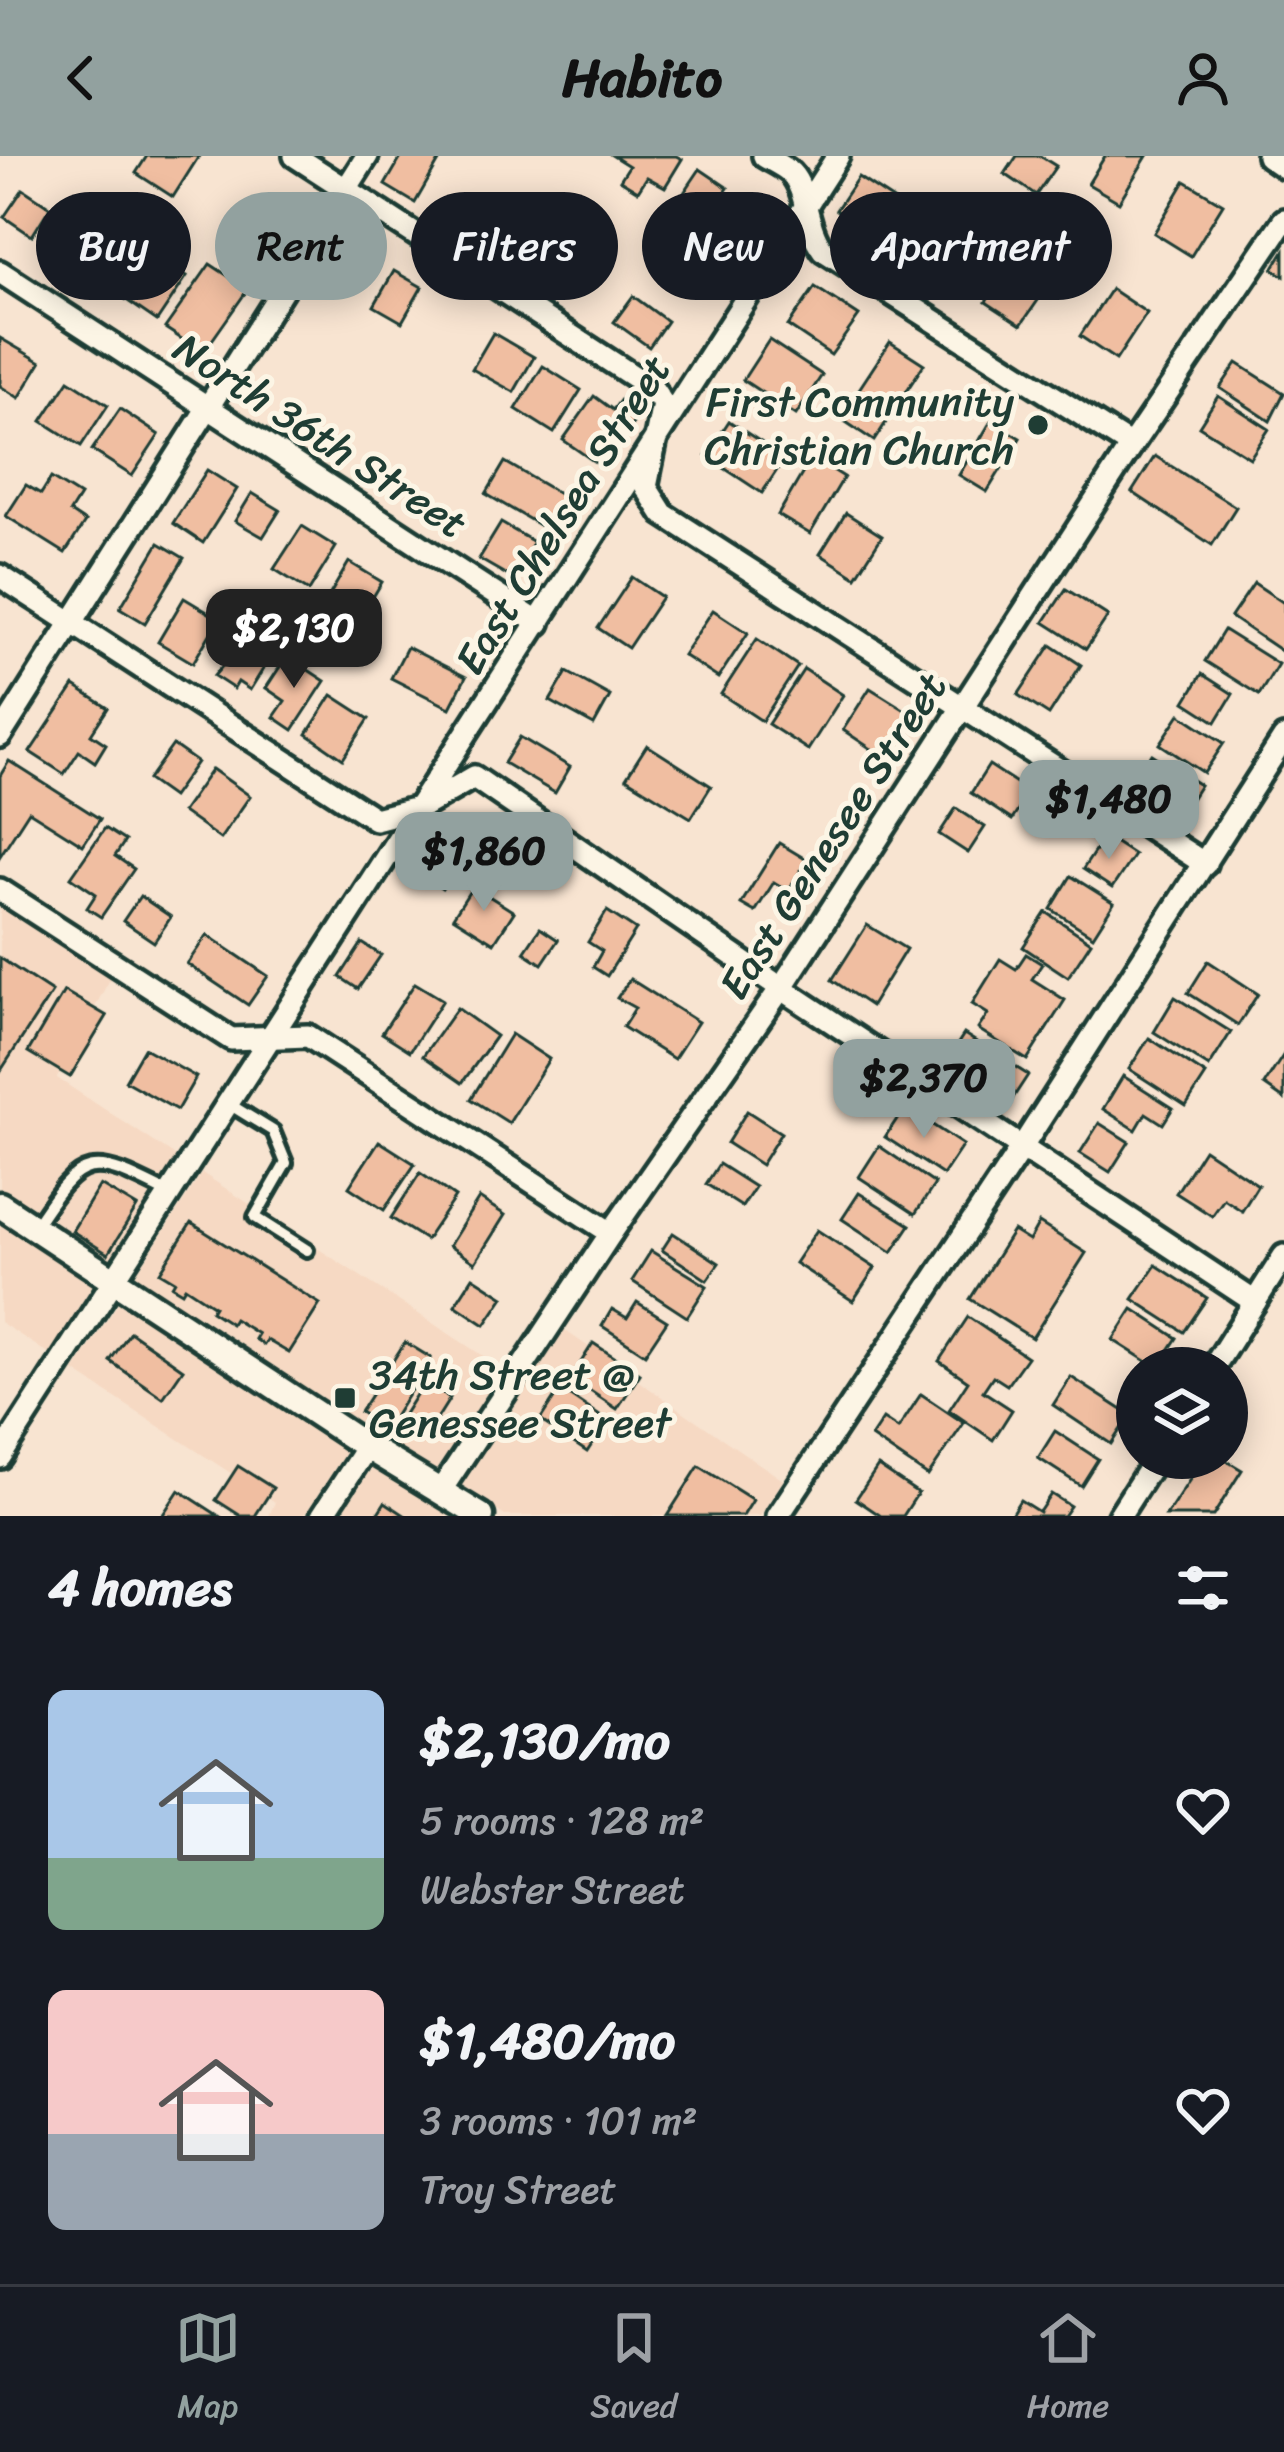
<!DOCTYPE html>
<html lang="en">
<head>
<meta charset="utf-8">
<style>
	:root { --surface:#171b24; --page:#242831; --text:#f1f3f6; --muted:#9ea1a6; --line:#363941; --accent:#92a19f }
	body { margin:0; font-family:Sriracha,sans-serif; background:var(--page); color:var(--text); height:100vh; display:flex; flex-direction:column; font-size:45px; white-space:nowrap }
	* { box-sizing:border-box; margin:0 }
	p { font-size:39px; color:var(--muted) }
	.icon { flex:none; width:66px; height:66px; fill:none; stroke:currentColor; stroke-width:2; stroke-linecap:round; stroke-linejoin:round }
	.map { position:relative; height:1360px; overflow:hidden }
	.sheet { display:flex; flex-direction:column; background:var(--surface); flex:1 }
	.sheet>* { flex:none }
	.top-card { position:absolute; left:36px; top:36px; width:1212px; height:108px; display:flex; gap:24px }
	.buttons { position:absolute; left:1116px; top:1191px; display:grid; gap:24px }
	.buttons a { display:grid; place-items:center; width:132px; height:132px; border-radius:50%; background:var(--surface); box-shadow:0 6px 30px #0003; font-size:60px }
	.price { position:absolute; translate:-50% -102px; padding:0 27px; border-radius:24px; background:var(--accent); color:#111; font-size:39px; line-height:78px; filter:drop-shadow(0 3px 6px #0008) }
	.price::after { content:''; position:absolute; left:50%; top:72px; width:36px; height:27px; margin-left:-18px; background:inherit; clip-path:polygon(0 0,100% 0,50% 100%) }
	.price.on { background:#222; color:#fff }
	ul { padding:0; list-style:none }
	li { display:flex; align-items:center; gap:36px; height:300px; padding:0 48px }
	li span { display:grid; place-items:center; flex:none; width:336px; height:240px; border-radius:18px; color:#555 }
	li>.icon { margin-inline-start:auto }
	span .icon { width:144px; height:144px; fill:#fffc; stroke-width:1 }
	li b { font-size:51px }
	h2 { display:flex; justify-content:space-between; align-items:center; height:144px; padding:0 48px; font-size:51px }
	.tag { padding:0 42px; border-radius:54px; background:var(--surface); box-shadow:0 6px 30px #0003; font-size:42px; line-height:108px }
	.tag.on { background:var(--accent); color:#111 }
	header { display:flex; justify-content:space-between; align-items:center; height:156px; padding:0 48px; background:var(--accent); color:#111; font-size:54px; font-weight:700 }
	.tabs { display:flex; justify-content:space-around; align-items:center; height:168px; border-top:3px solid var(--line); background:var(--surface); font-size:33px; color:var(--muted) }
	.tabs a { display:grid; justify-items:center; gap:6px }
	.tabs .on { color:var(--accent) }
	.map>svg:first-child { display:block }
	.built { fill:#f6d9c3 }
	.building { fill:#f0bea1; stroke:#1f3d34; stroke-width:3 }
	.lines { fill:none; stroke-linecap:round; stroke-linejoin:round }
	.service-casing { stroke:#1f3d34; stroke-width:20 }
	.minor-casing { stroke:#1f3d34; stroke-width:30 }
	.tertiary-casing { stroke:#1f3d34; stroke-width:33 }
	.service { stroke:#fcf5e5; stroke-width:10 }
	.minor { stroke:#fcf5e5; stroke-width:21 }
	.tertiary { stroke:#fcf5e5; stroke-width:24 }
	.poi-dot { fill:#1f3d34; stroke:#fcf5e5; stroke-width:4.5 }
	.labels { text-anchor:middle; stroke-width:10; stroke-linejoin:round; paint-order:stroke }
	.poi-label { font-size:42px; fill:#1f3d34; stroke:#fcf5e5; text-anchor:end }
	.street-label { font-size:42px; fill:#1f3d34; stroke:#fcf5e5 }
</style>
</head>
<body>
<header><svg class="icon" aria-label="back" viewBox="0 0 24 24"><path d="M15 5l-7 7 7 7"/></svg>Habito<svg class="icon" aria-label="person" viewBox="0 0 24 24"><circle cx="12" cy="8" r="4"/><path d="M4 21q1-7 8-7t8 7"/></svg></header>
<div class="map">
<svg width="1284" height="1360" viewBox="0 0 1284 1360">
	<rect width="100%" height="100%" fill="#f8e4d1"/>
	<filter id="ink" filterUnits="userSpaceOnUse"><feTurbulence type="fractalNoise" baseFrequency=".00833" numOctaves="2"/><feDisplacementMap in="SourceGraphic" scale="24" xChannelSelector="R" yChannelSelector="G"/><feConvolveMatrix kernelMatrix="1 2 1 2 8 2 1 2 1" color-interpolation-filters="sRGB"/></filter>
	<g filter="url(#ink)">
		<g class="built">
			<polygon points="0,750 111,821 57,922 177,1001 110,1104 0,1034"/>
			<polygon points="202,1017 503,1213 435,1316 135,1120"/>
			<polygon points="0,1065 96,1126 49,1198 0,1166"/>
			<polygon points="121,1143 347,1294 304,1360 269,1360 275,1346 74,1215"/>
			<polygon points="564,1174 783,1324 760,1360 505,1360 461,1331"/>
			<polygon points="373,1310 434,1346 456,1360 340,1360"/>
		</g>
		<g class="building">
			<polygon points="147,0 199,0 173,41 136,17"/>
			<polygon points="402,0 442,0 415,47 385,29"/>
			<polygon points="613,0 676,0 682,3 665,31 647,21 638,35 620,24 629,10"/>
			<polygon points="1017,0 1040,0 1056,10 1036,39 1005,18"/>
			<polygon points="1105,0 1147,0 1119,46 1088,28"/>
			<polygon points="700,13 728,32 700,75 671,56"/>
			<polygon points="858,21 901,49 880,82 836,54"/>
			<polygon points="1185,25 1223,48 1191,100 1154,77"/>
			<polygon points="23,33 50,51 32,80 4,61"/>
			<polygon points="508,46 546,71 526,102 488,77"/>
			<polygon points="969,54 1010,81 978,131 936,104"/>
			<polygon points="569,63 605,84 575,133 540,112"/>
			<polygon points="1284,95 1284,120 1273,113"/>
			<polygon points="154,99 187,120 157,165 125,143"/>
			<polygon points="1016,101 1052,124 1021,169 986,146"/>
			<polygon points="210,108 248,133 203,197 165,172"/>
			<polygon points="394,115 422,131 402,166 374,150"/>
			<polygon points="815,131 859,160 831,199 788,170"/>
			<polygon points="1111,133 1147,157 1116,204 1080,180"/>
			<polygon points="633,140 667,165 649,191 614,166"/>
			<polygon points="493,177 534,201 514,236 472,213"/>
			<polygon points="0,182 41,206 19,242 0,230"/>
			<polygon points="769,184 822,219 796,259 743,224"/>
			<polygon points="890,186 924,208 874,285 840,262"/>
			<polygon points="1237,207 1284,237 1270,265 1220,232"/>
			<polygon points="543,210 581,234 554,277 516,253"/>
			<polygon points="69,224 108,249 81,290 42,265"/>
			<polygon points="624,239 643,253 602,311 563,284 594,240 613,254"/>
			<polygon points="1218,240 1269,273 1250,302 1199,270"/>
			<polygon points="120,253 159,279 132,320 92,294"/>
			<polygon points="729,265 785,302 762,337 706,300"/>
			<polygon points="991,265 1020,282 987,336 959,319"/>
			<polygon points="1155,300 1236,351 1212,389 1132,336"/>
			<polygon points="812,301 844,321 810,378 778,359"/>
			<polygon points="505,306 563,340 544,372 486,338"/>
			<polygon points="207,314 237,333 203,387 173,367"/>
			<polygon points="51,322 80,340 70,356 85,366 65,397 6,360 26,329 41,338"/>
			<polygon points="252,337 280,354 263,381 235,365"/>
			<polygon points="846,357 882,380 856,421 820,398"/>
			<polygon points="501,367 534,386 512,422 479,403"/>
			<polygon points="302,370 336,391 309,435 274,413"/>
			<polygon points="159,387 184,402 145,467 120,452"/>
			<polygon points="349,406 382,426 346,486 313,467"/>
			<polygon points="632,421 662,441 628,492 598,472"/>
			<polygon points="1254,427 1284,447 1284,497 1231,461"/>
			<polygon points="1066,433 1108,460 1086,493 1044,466"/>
			<polygon points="184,442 219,463 193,507 158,486"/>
			<polygon points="713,454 748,477 718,522 683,499"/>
			<polygon points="1224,474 1278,508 1259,539 1205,505"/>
			<polygon points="247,476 275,494 250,534 238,526 234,533 214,520 234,496 222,488 228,479 240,487"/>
			<polygon points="757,483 798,510 762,565 721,538"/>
			<polygon points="1051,489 1081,509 1049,559 1018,539"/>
			<polygon points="407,491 466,521 450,552 391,522"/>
			<polygon points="287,500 325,525 293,574 274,561 285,545 266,532"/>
			<polygon points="804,513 843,539 808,594 768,568"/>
			<polygon points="567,516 610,540 594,569 550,545"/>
			<polygon points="1202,518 1233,538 1216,566 1185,546"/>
			<polygon points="74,530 108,552 91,578 106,588 95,606 79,595 64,618 30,596"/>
			<polygon points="870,532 910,557 882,600 843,574"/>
			<polygon points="332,539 369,563 343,603 307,578"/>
			<polygon points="1180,558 1224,587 1204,617 1160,588"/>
			<polygon points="520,581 570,611 555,637 504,607"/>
			<polygon points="173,589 197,606 172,641 148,624"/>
			<polygon points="647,589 711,630 691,662 626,622"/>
			<polygon points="1152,598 1200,629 1180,660 1132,629"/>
			<polygon points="9,605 100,663 83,689 29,655 0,700 0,620"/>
			<polygon points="989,609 1030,636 1012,664 971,637"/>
			<polygon points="212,613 250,640 220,683 182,656"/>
			<polygon points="956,652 985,671 968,697 939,678"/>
			<polygon points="105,672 125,685 115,700 134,713 101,761 87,752 96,738 71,721"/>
			<polygon points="1105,680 1134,699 1112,732 1083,713"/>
			<polygon points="435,684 463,701 442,733 415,715"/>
			<polygon points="779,687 807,704 788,735 774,726 755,756 741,748"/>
			<polygon points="1071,720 1114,747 1093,780 1051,753"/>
			<polygon points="473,730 514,756 494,787 453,761"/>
			<polygon points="140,740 171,761 154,786 123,765"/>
			<polygon points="607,755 636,774 607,820 593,811 602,795 588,786"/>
			<polygon points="1046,756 1091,786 1068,821 1023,791"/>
			<polygon points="867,769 906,793 871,850 832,824"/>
			<polygon points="540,772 558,784 542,808 524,796"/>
			<polygon points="207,779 268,820 248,849 187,808"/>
			<polygon points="362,787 381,799 358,833 340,821"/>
			<polygon points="1026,798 1042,808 1032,823 1065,844 1027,904 978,873 988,858 972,848 1000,803 1016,813"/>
			<polygon points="0,802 52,836 0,916"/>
			<polygon points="1208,805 1258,838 1238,869 1188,837"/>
			<polygon points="630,823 698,866 674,903 623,871 635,852 617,842"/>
			<polygon points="415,827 443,844 410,895 382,877"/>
			<polygon points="64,835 107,860 70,921 28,896"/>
			<polygon points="1175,841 1231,876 1209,911 1154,876"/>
			<polygon points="457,852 496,880 462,927 423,900"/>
			<polygon points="511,878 549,903 509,967 471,943"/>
			<polygon points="964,878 1028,919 1009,948 945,907"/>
			<polygon points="1149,882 1206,919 1186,950 1129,913"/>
			<polygon points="144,892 196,921 177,954 125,925"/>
			<polygon points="1284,898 1284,943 1264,929"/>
			<polygon points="1123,920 1173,952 1163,968 1146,957 1136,974 1103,953"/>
			<polygon points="905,951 963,989 943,1019 885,981"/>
			<polygon points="747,955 781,977 761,1009 727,987"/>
			<polygon points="1099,967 1129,986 1110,1016 1080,997"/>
			<polygon points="379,985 415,1008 384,1054 349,1031"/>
			<polygon points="879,990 935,1028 915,1058 859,1021"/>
			<polygon points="1204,993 1258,1029 1242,1055 1224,1043 1212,1060 1176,1037"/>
			<polygon points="719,1008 755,1031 742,1051 706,1028"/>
			<polygon points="420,1017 455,1041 426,1084 391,1062"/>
			<polygon points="100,1029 137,1051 108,1098 72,1075"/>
			<polygon points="859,1037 910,1069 892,1096 842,1063"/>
			<polygon points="479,1042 505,1059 475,1107 449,1090"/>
			<polygon points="191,1067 320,1148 289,1197 267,1184 264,1189 255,1183 258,1178 234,1163 231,1168 211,1155 214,1150 185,1131 182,1136 172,1130 175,1125 160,1116"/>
			<polygon points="1039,1067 1086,1097 1032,1182 970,1143 1013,1075 1029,1085"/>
			<polygon points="817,1074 875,1112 853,1145 795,1107"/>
			<polygon points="673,1077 719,1107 707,1124 662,1094"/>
			<polygon points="651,1095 707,1130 687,1161 632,1125"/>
			<polygon points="1156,1109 1207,1142 1184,1176 1133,1143"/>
			<polygon points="473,1121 504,1141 485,1169 455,1149"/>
			<polygon points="637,1146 667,1165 645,1198 602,1170 612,1153 627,1162"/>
			<polygon points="1133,1153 1177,1182 1157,1212 1113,1184"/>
			<polygon points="968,1161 1027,1201 1007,1229 993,1220 983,1235 1012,1254 993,1284 949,1254 968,1225 939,1205"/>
			<polygon points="130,1176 183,1213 163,1242 110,1205"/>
			<polygon points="405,1186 431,1202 387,1272 360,1256"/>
			<polygon points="593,1187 640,1218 617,1253 571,1222"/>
			<polygon points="1071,1221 1130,1259 1111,1288 1053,1249"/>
			<polygon points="424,1226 450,1242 425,1282 399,1266"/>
			<polygon points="560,1233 607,1265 587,1296 540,1264"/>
			<polygon points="921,1238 964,1267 928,1320 871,1281 883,1263 898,1273"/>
			<polygon points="1055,1275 1098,1303 1081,1330 1038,1302"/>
			<polygon points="1204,1302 1222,1302 1242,1314 1213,1360 1166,1360"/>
			<polygon points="238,1310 273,1332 255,1360 241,1360 216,1344"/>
			<polygon points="699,1310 753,1344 743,1360 667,1360"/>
			<polygon points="878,1310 918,1337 903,1360 881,1360 856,1343"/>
			<polygon points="179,1334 219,1360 162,1360"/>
			<polygon points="1051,1338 1070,1350 1063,1360 1010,1360 1020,1344 1039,1356"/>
			<polygon points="385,1346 406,1360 376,1360"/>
		</g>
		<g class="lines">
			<g class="service-casing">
				<g id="service">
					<polyline points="229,948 273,975 286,1007 255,1061 307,1094"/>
					<path d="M34,1071C83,996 90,998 169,1038"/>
				</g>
			</g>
			<g class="minor-casing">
				<g id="minor">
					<polyline points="295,0 653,233 663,248 646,331 663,358 1205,708"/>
					<path d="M764,0C772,5 784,10 791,17C808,35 805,71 823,94L1131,290"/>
					<polyline points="1268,0 1284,11"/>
					<polyline points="0,116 539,467"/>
					<polyline points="0,420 375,663 422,651 474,621 781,832 1255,1146"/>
					<polyline points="0,580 367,0"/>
					<polyline points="0,734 231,883 308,880 611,1077"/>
					<polyline points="1213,1212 1284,1100"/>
					<polyline points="0,1301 838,0"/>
					<polyline points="441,1334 611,1077 781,832 1131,290 1284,64"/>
					<polyline points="322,1360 367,1291"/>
					<polyline points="778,1360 1022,991 1284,582"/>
					<polyline points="1119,1360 1156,1302"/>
				</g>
			</g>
			<g class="tertiary-casing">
				<polyline id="tertiary" points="0,1049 367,1291 481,1360"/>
			</g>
			<use href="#service" class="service"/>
			<use href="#minor" class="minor"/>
			<use href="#tertiary" class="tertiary"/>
		</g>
	</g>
	<g class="poi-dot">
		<circle cx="1038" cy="269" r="12"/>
		<rect x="333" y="1230" width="24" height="24" rx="6"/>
	</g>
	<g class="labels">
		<g class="poi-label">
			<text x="1014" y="260">First Community<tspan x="1014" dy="48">Christian Church</tspan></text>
			<text x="369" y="1233" text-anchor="start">34th Street @<tspan x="369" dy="48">Genessee Street</tspan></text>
		</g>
		<g class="street-label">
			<text transform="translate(321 279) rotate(33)" y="15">North 36th Street</text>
			<text transform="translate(562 358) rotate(-58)" y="15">East Chelsea Street</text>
			<text transform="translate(832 679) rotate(-57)" y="15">East Genesee Street</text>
		</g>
	</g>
</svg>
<div class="buttons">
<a><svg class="icon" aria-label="layers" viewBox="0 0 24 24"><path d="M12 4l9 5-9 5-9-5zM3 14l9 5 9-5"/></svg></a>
</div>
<b class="price on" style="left:294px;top:535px">$2,130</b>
<b class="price" style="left:1109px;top:706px">$1,480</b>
<b class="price" style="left:484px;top:758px">$1,860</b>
<b class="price" style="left:924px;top:985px">$2,370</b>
<div class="top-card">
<a class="tag">Buy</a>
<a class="tag on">Rent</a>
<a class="tag">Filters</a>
<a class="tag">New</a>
<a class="tag">Apartment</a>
</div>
</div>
<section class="sheet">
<h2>4 homes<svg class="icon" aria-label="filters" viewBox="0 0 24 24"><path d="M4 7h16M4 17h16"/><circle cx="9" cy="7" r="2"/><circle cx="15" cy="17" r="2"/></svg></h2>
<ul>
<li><span style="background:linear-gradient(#a9c7e8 70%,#7fa58c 0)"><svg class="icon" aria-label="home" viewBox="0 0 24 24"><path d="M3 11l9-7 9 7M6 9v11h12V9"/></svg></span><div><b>$2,130/mo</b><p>5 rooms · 128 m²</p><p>Webster Street</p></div><svg class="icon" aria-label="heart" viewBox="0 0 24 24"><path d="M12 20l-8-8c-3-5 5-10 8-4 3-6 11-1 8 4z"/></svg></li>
<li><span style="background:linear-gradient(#f6c9c9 60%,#9aa5b1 0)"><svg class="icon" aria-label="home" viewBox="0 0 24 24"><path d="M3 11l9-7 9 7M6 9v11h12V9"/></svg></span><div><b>$1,480/mo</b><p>3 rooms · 101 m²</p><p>Troy Street</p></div><svg class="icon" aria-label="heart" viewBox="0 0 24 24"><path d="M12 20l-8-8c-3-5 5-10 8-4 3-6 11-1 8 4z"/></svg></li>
</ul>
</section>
<nav class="tabs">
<a class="on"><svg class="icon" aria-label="map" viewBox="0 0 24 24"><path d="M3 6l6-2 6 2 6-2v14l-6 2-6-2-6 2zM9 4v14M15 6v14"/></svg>Map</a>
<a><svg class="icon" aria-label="saved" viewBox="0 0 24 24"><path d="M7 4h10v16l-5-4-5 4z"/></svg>Saved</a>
<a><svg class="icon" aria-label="home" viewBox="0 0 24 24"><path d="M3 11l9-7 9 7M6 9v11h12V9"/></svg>Home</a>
</nav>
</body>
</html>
